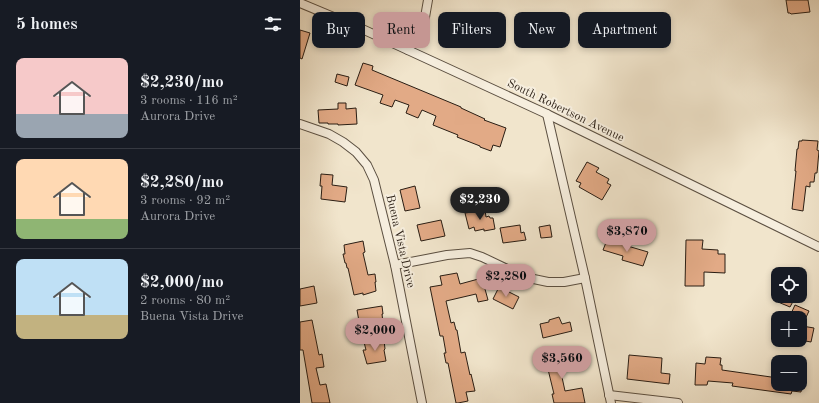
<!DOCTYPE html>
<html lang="en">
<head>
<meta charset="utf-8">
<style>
	:root { --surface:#171b24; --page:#20242c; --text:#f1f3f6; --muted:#9ea1a6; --line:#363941; --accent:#c59692 }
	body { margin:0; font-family:"Old Standard TT",serif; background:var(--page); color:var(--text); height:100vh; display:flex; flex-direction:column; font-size:15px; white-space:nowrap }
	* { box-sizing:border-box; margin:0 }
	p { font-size:13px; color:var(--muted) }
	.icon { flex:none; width:22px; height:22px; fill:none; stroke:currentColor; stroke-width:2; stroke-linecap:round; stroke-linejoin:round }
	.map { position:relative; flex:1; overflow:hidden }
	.sheet { display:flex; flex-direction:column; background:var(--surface); width:300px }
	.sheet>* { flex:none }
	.guide { position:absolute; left:12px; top:12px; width:380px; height:36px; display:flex; gap:8px }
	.fabs { position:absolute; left:471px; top:267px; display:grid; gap:8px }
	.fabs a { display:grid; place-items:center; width:36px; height:36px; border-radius:8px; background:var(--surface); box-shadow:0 2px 6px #0003; font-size:20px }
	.price { position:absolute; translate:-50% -34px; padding:0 9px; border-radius:14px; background:var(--accent); color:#111; font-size:13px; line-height:26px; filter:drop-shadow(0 1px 2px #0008) }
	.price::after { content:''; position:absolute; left:50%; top:24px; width:12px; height:9px; margin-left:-6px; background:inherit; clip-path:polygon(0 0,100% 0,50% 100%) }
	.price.on { background:#222; color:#fff }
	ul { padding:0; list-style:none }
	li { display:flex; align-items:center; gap:12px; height:100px; padding:0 16px }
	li+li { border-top:1px solid var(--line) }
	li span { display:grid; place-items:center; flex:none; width:112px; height:80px; border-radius:8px; color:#555 }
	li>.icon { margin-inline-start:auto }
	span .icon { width:48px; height:48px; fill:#fffc; stroke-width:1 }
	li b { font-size:17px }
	h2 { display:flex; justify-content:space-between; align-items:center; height:48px; padding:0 16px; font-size:17px }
	.tag { padding:0 14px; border-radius:8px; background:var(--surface); box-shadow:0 2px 6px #0003; font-size:14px; line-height:36px }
	.tag.on { background:var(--accent); color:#111 }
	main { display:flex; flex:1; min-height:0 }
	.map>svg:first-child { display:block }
	.building { fill:#e2aa86; stroke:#291d13 }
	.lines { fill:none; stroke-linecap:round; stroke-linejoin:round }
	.minor-casing { stroke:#5b4f41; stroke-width:10 }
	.minor { stroke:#f6eede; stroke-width:8 }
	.labels { text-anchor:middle; stroke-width:4; stroke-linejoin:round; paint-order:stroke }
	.street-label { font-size:12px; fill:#291d13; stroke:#f6eede }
</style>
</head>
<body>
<main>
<section class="sheet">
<h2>5 homes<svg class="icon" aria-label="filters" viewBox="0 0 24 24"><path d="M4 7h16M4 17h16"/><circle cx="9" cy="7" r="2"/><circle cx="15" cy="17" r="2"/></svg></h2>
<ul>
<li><span style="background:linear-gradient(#f6c9c9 70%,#9aa5b1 0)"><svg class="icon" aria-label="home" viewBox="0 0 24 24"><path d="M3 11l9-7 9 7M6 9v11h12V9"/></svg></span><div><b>$2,230/mo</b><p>3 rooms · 116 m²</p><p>Aurora Drive</p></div></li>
<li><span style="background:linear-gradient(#ffd9b3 75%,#8fb573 0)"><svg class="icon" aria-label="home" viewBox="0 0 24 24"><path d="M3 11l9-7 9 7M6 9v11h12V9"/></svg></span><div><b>$2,280/mo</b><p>3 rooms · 92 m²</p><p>Aurora Drive</p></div></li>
<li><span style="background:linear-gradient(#bfe0f5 70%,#c2b280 0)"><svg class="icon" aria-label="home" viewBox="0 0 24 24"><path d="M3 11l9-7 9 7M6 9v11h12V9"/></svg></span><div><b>$2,000/mo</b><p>2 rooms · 80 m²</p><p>Buena Vista Drive</p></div></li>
</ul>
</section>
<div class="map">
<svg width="519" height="403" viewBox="0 0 519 403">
	<rect width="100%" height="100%" fill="#f1e5cc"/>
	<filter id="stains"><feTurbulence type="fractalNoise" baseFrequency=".005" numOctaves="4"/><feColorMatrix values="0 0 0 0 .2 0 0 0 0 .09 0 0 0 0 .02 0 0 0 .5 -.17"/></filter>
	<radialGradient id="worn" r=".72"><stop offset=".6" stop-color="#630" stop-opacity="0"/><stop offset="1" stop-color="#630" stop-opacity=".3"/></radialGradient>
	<g class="building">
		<polygon points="486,0 508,0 510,12 491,14 490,13 488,13"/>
		<polygon points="0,30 10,33 2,59 0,58"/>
		<polygon points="63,63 73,66 72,70 161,107 161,108 185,119 184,120 206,128 200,147 193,145 191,151 180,147 180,146 157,137 158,135 133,125 136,116 122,110 118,118 106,113 109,105 95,100 92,107 80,103 83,95 55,85"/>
		<polygon points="37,74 49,77 47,86 35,82"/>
		<polygon points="38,103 46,103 46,109 56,108 57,124 38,125 38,124 28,124 28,123 19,123 18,110 38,109"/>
		<polygon points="502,140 518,141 517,150 519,151 517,173 515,173 514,182 510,182 510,187 506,186 503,211 492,209 496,171 495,171 497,149 498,149 499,141 502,141"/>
		<polygon points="287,162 299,168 296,172 309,179 307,183 311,185 302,200 279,187 281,183 276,181"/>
		<polygon points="21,174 33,175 32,185 47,187 45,202 21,199 22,186 20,186"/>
		<polygon points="115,186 120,208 105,211 100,190"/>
		<polygon points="185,210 186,217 189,216 190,218 193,218 195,229 184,231 184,229 175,231 174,227 169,229 165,213"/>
		<polygon points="141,220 145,236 121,241 117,225"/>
		<polygon points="220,225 221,233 224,232 226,240 203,243 200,228"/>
		<polygon points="250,225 252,237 241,238 239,227"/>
		<polygon points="307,240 348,252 343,266 322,260 323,256 303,250"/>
		<polygon points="386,240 403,240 402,249 418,250 418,254 425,254 425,273 404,272 404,286 385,286"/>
		<polygon points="63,241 65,252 63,253 68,275 75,274 76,282 75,282 76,291 63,295 63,293 54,295 48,268 47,268 46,263 45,263 43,254 45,254 44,245"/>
		<polygon points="157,273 160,284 182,278 188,300 178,302 176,294 146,301 151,323 154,322 156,330 157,330 161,353 165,352 170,375 171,374 175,391 166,392 168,401 158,403 156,403 148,363 146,363 144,353 146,353 143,336 140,336 130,287 142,285 140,276"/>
		<polygon points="14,286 17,303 0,306 0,289"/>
		<polygon points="199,287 219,297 213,309 193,299"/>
		<polygon points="481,296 496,296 490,307 478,302"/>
		<polygon points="495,305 509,311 502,326 514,328 511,342 500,340 500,318 489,318"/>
		<polygon points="82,306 83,314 82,314 83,323 77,324 77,325 70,327 69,325 60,327 57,310"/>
		<polygon points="259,317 262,324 270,322 272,331 243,338 240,324 249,322 249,320"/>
		<polygon points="12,320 19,355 22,354 24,367 16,368 20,385 26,384 30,403 12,403 3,350 0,350 0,322"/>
		<polygon points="84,340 85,349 84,350 86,361 67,364 63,350 66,350 64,342"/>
		<polygon points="268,352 272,366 260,368 265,391 282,388 285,403 254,403 252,394 254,394 245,357"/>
		<polygon points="329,355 362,358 361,373 370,374 369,384 327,379"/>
		<polygon points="406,357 421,358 420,365 422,365 422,370 478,378 478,384 502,384 501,392 492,391 491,394 432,386 433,383 408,381 407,385 395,385 396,363 405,364"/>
	</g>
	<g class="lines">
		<g class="minor-casing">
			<g id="minor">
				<polyline points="0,3 60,28 247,114 519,247"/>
				<polyline points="108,50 124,23 128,0"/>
				<polyline points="247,114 285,278 311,403"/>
				<polyline points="0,124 29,134 43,142 56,152 67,165 74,180 95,265 122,403"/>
				<polyline points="95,265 147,255 170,253 182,257 224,277 248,282 264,282 285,278"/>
				<polyline points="309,395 378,403"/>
			</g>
		</g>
		<use href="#minor" class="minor"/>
	</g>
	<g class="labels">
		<g class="street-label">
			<text transform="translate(266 110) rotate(26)" y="4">South Robertson Avenue</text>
			<text transform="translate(101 241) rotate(77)" y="4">Buena Vista Drive</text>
		</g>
	</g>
	<rect width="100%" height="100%" filter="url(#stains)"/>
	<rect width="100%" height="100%" fill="url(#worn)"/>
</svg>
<div class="fabs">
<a><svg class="icon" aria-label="locate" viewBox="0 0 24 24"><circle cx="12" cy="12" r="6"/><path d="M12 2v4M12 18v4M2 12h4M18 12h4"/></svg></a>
<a>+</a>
<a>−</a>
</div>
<b class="price on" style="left:180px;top:221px">$2,230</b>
<b class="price" style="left:327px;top:253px">$3,870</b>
<b class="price" style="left:206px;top:298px">$2,280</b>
<b class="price" style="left:75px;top:352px">$2,000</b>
<b class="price" style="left:262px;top:380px">$3,560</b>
<div class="guide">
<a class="tag">Buy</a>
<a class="tag on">Rent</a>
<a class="tag">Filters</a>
<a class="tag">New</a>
<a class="tag">Apartment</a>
</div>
</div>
</main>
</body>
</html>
